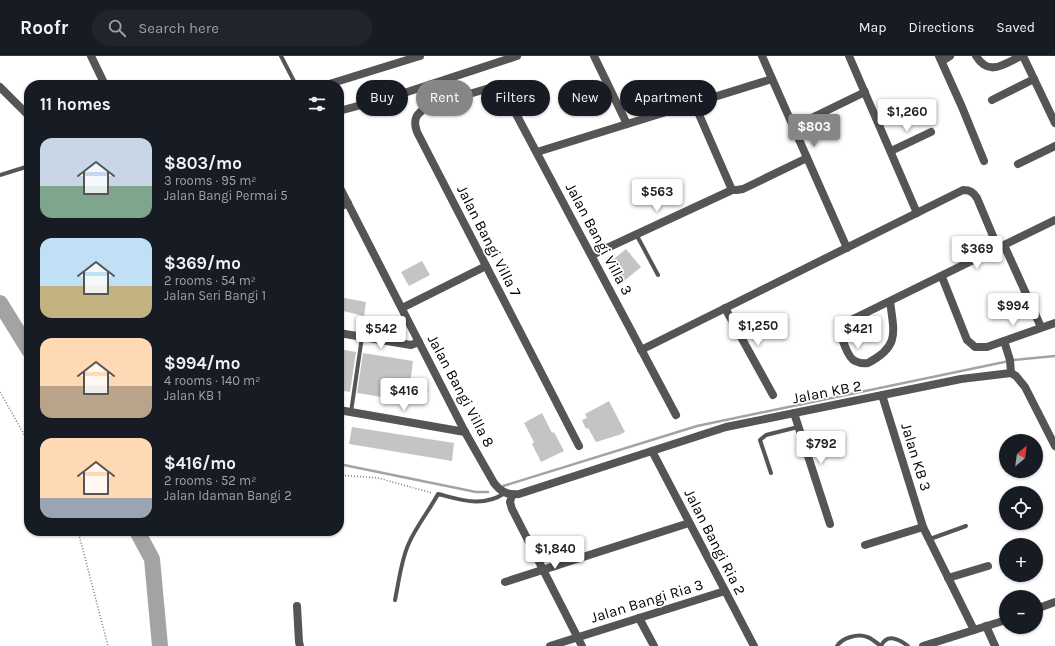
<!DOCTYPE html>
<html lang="en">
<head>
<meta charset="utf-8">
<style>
	:root { --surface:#171b24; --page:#20242c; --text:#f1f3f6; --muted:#9ea1a6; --line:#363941; --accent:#858687 }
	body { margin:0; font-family:Karla,sans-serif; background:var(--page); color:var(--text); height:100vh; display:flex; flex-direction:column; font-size:15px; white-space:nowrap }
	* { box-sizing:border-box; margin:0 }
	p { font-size:13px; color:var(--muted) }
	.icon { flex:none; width:22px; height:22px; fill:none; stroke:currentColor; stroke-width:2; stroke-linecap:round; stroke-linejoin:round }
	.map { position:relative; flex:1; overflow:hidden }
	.sheet { position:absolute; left:24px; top:24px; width:320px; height:456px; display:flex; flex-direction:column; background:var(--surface); border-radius:16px; box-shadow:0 1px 3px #0004 }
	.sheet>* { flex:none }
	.guide { position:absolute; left:356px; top:24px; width:380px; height:36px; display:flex; gap:8px }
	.needle { width:26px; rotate:29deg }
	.fabs { position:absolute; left:999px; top:378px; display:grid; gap:8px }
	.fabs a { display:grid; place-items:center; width:44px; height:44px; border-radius:50%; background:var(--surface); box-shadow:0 1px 3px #0004; font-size:20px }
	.price { position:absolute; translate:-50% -34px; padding:0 9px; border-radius:4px; background:#fff; color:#222; font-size:13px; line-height:26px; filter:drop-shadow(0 1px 2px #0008) }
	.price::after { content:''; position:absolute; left:50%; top:24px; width:12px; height:9px; margin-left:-6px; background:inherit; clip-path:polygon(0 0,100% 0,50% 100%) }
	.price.on { background:var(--accent); color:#fff }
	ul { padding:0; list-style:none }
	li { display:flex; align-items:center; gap:12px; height:100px; padding:0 16px }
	li span { display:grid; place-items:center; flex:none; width:112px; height:80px; border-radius:12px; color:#555 }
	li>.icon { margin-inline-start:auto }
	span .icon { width:48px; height:48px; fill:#fffc; stroke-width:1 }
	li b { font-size:17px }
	h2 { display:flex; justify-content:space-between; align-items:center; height:48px; padding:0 16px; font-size:17px }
	.pill { padding:0 14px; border-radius:18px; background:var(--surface); box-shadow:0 1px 3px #0004; font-size:14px; line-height:36px }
	.pill.on { background:var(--accent); color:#fff }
	header { display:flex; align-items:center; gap:24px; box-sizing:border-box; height:56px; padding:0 20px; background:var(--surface); border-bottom:1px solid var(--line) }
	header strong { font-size:19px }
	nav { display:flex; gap:22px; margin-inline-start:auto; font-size:14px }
	.search { width:280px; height:36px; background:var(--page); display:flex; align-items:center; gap:10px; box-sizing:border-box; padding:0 14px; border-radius:22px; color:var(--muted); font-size:15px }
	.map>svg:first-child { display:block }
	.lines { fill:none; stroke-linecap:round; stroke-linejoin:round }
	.stream { stroke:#a3a3a3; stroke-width:2.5 }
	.river { stroke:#a3a3a3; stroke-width:16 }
	.building { fill:#c4c4c4 }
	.path { stroke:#777; stroke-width:1.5; stroke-dasharray:1 2; stroke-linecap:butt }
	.service { stroke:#555; stroke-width:4 }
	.minor { stroke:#555; stroke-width:8 }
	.tertiary { stroke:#555; stroke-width:8 }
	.labels { text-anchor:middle; stroke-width:3.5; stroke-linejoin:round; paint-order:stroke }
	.street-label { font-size:15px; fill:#000; stroke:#fff }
</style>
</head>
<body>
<header>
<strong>Roofr</strong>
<div class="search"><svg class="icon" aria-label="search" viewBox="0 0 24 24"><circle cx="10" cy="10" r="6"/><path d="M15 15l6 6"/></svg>Search here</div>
<nav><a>Map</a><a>Directions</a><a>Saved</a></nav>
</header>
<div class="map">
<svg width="1055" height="590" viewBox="0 0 1055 590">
	<rect width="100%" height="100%" fill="#fff"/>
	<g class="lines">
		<g class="stream">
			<polyline points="339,408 476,436 488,436"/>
			<polyline points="503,430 697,370 1014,304 1055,300"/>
		</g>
		<g class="river">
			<polyline points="0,247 29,294"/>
			<polyline points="137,475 152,503 160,590"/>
		</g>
	</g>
	<g class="building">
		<polygon points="626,193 641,211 624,225 609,207"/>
		<polygon points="422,205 430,219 409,230 401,216"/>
		<polygon points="339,241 366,246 364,260 339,254"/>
		<polygon points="339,293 356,296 350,336 339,334"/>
		<polygon points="363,297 413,305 410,329 428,332 425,348 357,337"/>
		<polygon points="609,345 625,376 619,379 596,386 588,372 586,373 582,364 587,362 585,358"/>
		<polygon points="542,357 552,377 554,376 564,395 541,406 532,388 534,386 524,367"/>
		<polygon points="352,371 454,387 452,405 349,388"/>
	</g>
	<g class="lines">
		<g class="path">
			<polyline points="0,336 29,387"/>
			<polyline points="339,419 378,422 432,437"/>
			<polyline points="78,475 108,590"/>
		</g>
		<g class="service">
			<polyline points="281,0 296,29"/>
			<polyline points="26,112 26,139 29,148"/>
			<polyline points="0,119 29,110"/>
			<polyline points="636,178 658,219"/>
			<polyline points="351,356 362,281"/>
			<polyline points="771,417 760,384 766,379 798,371"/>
			<polyline points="930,483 966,470"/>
			<path d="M395,544C399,525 401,504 409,487C417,469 429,455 438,438C462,444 482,452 505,437"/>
			<path d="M837,590C842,582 858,577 867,581C872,582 876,587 881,590"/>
			<path d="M881,590C887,577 899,583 908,590"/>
		</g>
		<g class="minor">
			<polyline points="91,0 105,29"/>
			<polyline points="594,0 627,68"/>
			<polyline points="762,0 847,192"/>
			<polyline points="849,0 917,157"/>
			<polyline points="939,0 962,51 984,105"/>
			<path d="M976,0C989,21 1004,8 1021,0"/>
			<polyline points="1023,0 1055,67"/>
			<polyline points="942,5 950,0"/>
			<polyline points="326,29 420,0"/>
			<polyline points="992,44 1034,23"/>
			<polyline points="694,47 732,134"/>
			<polyline points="793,71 865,36"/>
			<polyline points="891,95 931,76"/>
			<polyline points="537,96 772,23"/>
			<polyline points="1018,108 1055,90"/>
			<path d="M339,130L465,376L494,427C501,436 507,439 519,438L726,371L961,323L1011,317"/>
			<polyline points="339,151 348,147"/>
			<polyline points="1004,189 1041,271"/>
			<polyline points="592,199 732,134 737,134 743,133 807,102"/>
			<polyline points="942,221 967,284 975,291 987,291 1055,267"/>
			<path d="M890,245C894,277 900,290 868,307C863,308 859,307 855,305C848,302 840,280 841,273C842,270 845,268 847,266C917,232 986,198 1055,164"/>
			<polyline points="402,252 486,210"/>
			<polyline points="725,252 773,339"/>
			<polyline points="339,277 411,289 419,286"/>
			<polyline points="1004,285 1010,304 1011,317 1016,320 1025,331 1055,390"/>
			<path d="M641,294L963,134C970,134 973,136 977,142L998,192"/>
			<polyline points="339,354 465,376"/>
			<polyline points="794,357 830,468"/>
			<path d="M579,390L417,76C412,62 417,57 429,50L486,33C495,33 500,35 507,41L676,359"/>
			<polyline points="652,395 754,590"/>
			<polyline points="512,439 510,446 512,453 582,590"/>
			<polyline points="923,471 974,574"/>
			<polyline points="865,489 923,471 882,339"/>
			<polyline points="948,522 988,510"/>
			<polyline points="505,526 689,467"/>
			<polyline points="297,550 299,586 300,590"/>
			<polyline points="1036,553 1055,546"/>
			<polyline points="639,562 654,590"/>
			<polyline points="986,570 995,590"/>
			<polyline points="550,590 725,535"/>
			<polyline points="923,590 1006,564"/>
		</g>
		<g class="tertiary">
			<polyline points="0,31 29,60"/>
			<polyline points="339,55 395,40 517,0"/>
		</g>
	</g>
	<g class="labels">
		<g class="street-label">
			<text transform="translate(599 183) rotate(62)" y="5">Jalan Bangi Villa 3</text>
			<text transform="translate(489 185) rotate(63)" y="5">Jalan Bangi Villa 7</text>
			<text transform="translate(461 335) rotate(62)" y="5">Jalan Bangi Villa 8</text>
			<text transform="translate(827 336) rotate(-11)" y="5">Jalan KB 2</text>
			<text transform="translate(916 401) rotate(73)" y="5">Jalan KB 3</text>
			<text transform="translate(715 486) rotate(63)" y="5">Jalan Bangi Ria 2</text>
			<text transform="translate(647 545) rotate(-17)" y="5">Jalan Bangi Ria 3</text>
		</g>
	</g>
</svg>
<div class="fabs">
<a><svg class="needle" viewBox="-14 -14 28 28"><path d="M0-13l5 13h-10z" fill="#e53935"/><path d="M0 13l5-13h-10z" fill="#9ea1a6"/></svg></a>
<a><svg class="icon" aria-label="locate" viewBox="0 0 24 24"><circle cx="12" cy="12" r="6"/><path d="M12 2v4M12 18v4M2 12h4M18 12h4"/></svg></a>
<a>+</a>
<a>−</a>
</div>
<b class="price" style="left:907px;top:77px">$1,260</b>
<b class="price on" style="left:814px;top:92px">$803</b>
<b class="price" style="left:657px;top:157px">$563</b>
<b class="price" style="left:977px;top:214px">$369</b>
<b class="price" style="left:1013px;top:271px">$994</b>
<b class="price" style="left:758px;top:291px">$1,250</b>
<b class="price" style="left:381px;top:294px">$542</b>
<b class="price" style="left:858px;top:294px">$421</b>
<b class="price" style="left:404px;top:356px">$416</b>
<b class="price" style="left:821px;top:409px">$792</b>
<b class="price" style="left:555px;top:514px">$1,840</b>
<div class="guide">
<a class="pill">Buy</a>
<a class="pill on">Rent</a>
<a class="pill">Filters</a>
<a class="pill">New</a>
<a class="pill">Apartment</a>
</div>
<section class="sheet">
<h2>11 homes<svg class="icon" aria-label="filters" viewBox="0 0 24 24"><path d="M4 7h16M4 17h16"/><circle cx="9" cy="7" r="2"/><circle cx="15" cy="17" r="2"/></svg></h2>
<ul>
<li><span style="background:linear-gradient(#c9d6e8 60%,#7fa58c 0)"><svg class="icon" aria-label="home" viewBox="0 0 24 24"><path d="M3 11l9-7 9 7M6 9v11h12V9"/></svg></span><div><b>$803/mo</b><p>3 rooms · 95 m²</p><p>Jalan Bangi Permai 5</p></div></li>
<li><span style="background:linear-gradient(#bfe0f5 60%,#c2b280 0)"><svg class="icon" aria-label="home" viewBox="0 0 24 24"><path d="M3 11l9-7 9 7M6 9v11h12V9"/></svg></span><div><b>$369/mo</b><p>2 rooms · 54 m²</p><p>Jalan Seri Bangi 1</p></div></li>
<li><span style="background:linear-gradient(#ffd9b3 60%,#b9a48a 0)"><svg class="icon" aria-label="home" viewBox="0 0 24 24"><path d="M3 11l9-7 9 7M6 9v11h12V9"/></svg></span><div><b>$994/mo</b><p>4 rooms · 140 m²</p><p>Jalan KB 1</p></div></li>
<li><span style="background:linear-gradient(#ffd9b3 75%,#9aa5b1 0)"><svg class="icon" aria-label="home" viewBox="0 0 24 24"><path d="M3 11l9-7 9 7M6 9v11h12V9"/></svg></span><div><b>$416/mo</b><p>2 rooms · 52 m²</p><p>Jalan Idaman Bangi 2</p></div></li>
</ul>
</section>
</div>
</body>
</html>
